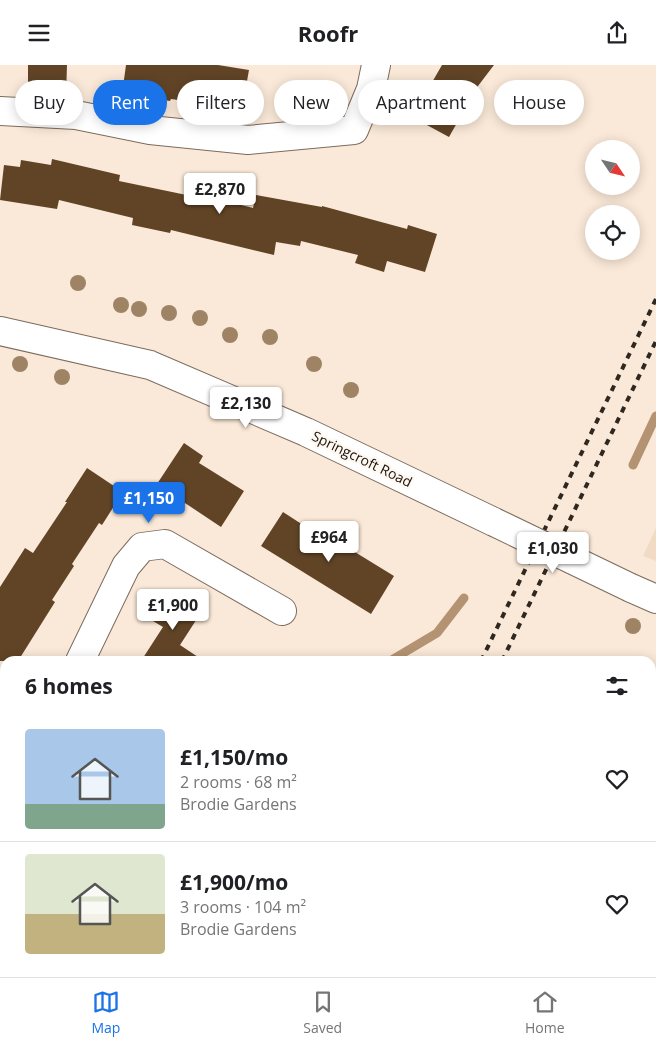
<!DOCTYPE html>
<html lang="en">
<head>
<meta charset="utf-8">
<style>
	:root { --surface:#fff; --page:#f2f2f2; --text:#202124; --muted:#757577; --line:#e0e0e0; --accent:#1a73e8 }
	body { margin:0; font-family:"Open Sans",sans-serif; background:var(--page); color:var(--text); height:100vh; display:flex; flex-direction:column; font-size:19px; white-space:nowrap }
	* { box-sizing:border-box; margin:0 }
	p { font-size:16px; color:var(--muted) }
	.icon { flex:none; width:28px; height:28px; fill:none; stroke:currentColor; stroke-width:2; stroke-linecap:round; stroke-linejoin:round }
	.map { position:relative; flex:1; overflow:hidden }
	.details { position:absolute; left:0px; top:591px; width:656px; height:321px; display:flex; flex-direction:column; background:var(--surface); border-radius:15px 15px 0 0; box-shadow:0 2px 12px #0003 }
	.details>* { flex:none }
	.banner { position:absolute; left:15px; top:15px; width:626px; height:45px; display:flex; gap:10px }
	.needle { width:32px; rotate:125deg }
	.tools { position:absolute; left:585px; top:75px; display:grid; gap:10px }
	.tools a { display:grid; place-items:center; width:55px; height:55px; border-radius:50%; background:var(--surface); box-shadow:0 2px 12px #0003; font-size:25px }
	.price { position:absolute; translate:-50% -42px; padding:0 11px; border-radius:5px; background:#fff; color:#222; font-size:16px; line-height:32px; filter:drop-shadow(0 1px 2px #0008) }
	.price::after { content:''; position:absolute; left:50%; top:30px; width:15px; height:11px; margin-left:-8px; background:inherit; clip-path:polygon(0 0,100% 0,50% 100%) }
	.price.active { background:var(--accent); color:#fff }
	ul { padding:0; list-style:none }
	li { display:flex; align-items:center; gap:15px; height:125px; padding:0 25px }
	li+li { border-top:1px solid var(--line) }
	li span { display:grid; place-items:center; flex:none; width:140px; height:100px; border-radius:5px; color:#555 }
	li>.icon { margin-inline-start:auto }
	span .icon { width:60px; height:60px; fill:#fffc; stroke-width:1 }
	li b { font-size:21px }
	h2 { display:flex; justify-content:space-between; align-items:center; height:60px; padding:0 25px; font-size:21px }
	.pill { padding:0 18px; border-radius:22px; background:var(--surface); box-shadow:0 2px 12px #0003; font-size:18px; line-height:45px }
	.pill.active { background:var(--accent); color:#fff }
	header { display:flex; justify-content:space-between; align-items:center; height:65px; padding:0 25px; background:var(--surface); font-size:22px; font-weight:700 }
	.tabs { display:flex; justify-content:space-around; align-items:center; height:70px; border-top:1px solid var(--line); background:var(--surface); font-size:14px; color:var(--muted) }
	.tabs a { display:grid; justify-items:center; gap:2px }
	.tabs .active { color:var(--accent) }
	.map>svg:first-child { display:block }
	.built { fill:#f2dbc5 }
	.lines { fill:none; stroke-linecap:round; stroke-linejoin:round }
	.stream { stroke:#b49372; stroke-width:9 }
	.building { fill:#614426 }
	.service-casing { stroke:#7c6c5e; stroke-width:19 }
	.minor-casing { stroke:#7c6c5e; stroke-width:30 }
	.tertiary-casing { stroke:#7c6c5e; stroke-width:30 }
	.service { stroke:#fff; stroke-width:16 }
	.minor { stroke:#fff; stroke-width:28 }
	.tertiary { stroke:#fff; stroke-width:28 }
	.rail { stroke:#2f2821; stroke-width:4; stroke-dasharray:6 6; stroke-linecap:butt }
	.tertiary-bridge-casing { stroke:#7c6c5e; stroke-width:30; stroke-linecap:butt }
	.tertiary-bridge { stroke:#fff; stroke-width:28 }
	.tree { fill:#9e8465 }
	.labels { text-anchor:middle; stroke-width:5; stroke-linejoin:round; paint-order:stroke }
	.street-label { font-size:14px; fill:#17120c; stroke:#fff8f1 }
</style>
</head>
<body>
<header><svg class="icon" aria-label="menu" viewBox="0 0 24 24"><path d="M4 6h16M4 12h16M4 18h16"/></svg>Roofr<svg class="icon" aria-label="share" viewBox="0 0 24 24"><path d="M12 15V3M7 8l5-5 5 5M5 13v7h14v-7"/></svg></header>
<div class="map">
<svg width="656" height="912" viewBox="0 0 656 912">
	<rect width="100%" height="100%" fill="#fae9d8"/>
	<polygon class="built" points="656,463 656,496 643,491"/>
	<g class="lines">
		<g class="stream">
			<polyline points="633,400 656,351"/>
			<polyline points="390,596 437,568 464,533"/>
			<polyline points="38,912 40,908"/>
		</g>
	</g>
	<g class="building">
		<polygon points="28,0 67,0 66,30 28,30"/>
		<polygon points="126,0 218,0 249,5 242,44 171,34 170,36 122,29"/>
		<polygon points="442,0 494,0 478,21 449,72 412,52"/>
		<polygon points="52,94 120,110 119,116 201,133 202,130 253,143 256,130 322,142 322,141 407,164 408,160 437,169 425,207 387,196 384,207 355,198 358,190 301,176 300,181 276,177 274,190 171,165 170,168 132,160 133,153 59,135 57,144 0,135 4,100 20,102 21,95 51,100"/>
		<polygon points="184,378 203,391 199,398 244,426 221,462 185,438 183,441 155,422"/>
		<polygon points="87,403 123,427 102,460 99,458 72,499 74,501 52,535 55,537 18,596 0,596 0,522 25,483 33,488 67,437 65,437"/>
		<polygon points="283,447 317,469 319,465 394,511 371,549 261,481"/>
		<polygon points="172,527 202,546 180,580 204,596 141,596 163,562 153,556"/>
	</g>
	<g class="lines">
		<g class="service-casing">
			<g id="service">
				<polyline points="651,707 656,696"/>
				<polyline points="560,912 562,908"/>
			</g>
		</g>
		<g class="minor-casing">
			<g id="minor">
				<polyline points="0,46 76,50 150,65 248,75 354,65 371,24 376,0"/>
				<polyline points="80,596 126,501 142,482 165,479 282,546"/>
				<polyline points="0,743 5,735"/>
				<polyline points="260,912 262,908"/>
			</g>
		</g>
		<g class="tertiary-casing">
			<g id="tertiary">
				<polyline points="0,266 150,300 306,367 494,457"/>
				<polyline points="631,523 656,534"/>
			</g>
		</g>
		<use href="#service" class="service"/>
		<use href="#minor" class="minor"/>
		<use href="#tertiary" class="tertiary"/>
		<g class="rail">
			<polyline points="481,596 656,234"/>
			<polyline points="502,596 656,276"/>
			<polyline points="324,912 327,908"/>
			<polyline points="341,912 343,908"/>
		</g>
		<g class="tertiary-bridge-casing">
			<polyline id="tertiary-bridge" points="494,457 631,523"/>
		</g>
		<use href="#tertiary-bridge" class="tertiary-bridge"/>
	</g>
	<g class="tree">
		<circle cx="78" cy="218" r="8"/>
		<circle cx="121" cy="240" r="8"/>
		<circle cx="139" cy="244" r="8"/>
		<circle cx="169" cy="248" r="8"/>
		<circle cx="200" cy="253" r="8"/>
		<circle cx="230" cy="270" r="8"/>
		<circle cx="270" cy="272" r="8"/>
		<circle cx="20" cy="299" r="8"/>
		<circle cx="314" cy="299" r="8"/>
		<circle cx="62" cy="312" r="8"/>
		<circle cx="351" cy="325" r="8"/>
		<circle cx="633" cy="561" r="8"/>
	</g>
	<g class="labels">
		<g class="street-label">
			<text transform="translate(362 394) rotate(26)" y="5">Springcroft Road</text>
		</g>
	</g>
</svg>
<div class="tools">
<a><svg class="needle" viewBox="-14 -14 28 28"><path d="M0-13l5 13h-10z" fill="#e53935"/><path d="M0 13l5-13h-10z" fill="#757577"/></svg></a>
<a><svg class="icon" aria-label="locate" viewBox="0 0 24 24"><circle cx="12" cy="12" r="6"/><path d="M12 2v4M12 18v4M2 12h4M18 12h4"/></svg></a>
</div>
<b class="price" style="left:220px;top:150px">£2,870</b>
<b class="price" style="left:246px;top:364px">£2,130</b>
<b class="price active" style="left:149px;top:459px">£1,150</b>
<b class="price" style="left:329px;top:498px">£964</b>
<b class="price" style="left:553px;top:509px">£1,030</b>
<b class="price" style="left:173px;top:566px">£1,900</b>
<div class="banner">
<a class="pill">Buy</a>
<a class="pill active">Rent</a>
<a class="pill">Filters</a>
<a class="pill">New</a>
<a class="pill">Apartment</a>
<a class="pill">House</a>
</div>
<section class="details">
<h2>6 homes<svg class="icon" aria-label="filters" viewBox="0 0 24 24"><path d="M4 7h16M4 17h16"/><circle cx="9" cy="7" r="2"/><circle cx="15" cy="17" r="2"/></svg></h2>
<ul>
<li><span style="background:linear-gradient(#a9c7e8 75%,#7fa58c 0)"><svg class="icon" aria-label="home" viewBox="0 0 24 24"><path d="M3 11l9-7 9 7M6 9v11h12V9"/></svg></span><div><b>£1,150/mo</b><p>2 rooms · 68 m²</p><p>Brodie Gardens</p></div><svg class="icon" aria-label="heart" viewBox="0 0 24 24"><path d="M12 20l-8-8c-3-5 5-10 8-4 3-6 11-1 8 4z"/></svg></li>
<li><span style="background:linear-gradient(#dfe7d0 60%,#c2b280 0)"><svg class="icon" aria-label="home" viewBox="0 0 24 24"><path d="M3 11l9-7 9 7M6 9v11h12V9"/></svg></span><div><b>£1,900/mo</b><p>3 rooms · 104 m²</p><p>Brodie Gardens</p></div><svg class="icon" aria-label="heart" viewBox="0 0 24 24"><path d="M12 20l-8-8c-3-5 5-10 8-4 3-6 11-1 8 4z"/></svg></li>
</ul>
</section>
</div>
<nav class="tabs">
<a class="active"><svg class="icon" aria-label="map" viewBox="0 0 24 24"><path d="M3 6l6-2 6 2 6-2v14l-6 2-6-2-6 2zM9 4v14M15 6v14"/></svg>Map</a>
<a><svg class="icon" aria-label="saved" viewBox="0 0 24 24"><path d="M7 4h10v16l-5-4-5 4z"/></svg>Saved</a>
<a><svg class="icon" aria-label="home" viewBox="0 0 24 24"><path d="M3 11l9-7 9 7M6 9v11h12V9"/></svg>Home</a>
</nav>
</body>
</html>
